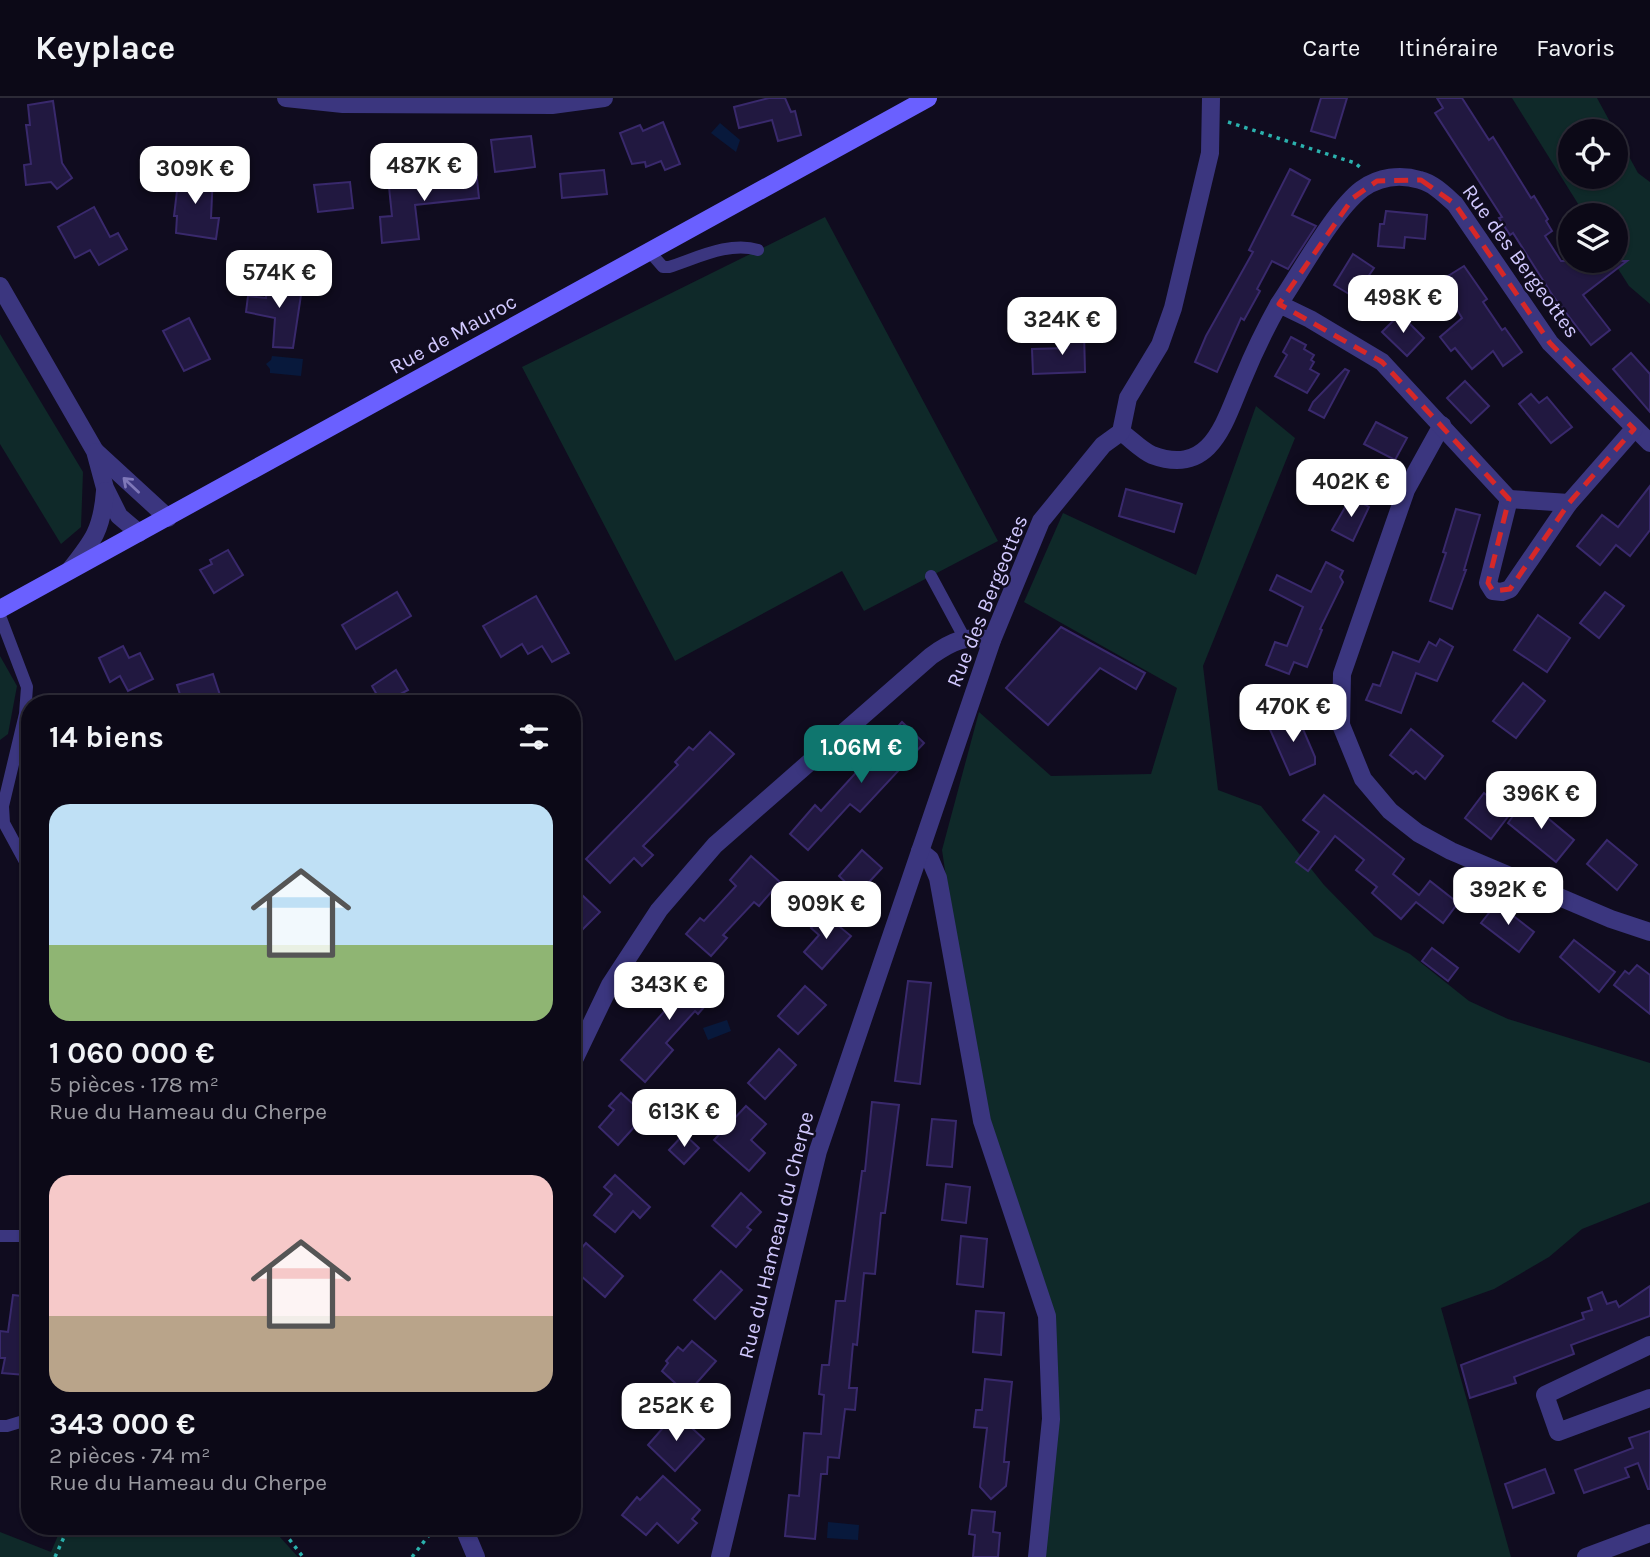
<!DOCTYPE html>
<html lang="fr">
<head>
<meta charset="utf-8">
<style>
	:root { --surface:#0c0917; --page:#151220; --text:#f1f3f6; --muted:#9a9aa1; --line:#2c2a36; --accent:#0f766e }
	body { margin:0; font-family:Karla,sans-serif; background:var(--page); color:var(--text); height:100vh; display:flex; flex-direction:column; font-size:26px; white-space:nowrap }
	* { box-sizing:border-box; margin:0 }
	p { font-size:23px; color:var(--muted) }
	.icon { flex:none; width:38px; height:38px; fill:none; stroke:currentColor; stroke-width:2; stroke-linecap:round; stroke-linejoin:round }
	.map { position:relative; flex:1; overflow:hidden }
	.details { position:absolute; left:21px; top:597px; width:560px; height:840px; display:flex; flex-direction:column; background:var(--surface); border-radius:28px; box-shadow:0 2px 5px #0004,0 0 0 2px var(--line) }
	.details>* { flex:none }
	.controls { position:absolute; left:1558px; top:21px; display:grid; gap:14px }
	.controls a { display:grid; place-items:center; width:70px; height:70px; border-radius:50%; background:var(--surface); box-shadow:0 2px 5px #0004,0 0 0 2px var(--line); font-size:35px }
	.price { position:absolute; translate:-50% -60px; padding:0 16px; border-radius:14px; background:#fff; color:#222; font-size:23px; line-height:46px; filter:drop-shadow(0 2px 4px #0008) }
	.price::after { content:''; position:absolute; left:50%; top:42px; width:21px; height:16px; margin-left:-10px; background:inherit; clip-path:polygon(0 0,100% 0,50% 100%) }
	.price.active { background:var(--accent); color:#fff }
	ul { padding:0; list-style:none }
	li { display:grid; align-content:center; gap:14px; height:371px; padding:0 28px }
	li span { display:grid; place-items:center; height:217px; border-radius:21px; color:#555 }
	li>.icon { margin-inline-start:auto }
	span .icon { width:126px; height:126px; fill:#fffc; stroke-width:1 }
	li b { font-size:30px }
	h2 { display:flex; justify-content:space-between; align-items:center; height:84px; padding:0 28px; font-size:30px }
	header { display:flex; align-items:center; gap:42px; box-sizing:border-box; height:98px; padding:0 35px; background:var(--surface); border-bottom:2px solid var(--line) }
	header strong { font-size:33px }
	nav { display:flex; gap:38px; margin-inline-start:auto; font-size:24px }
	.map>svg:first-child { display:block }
	.green { fill:#0f2929 }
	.water { fill:#08193c }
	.building { fill:#211840; stroke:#39296c; stroke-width:2 }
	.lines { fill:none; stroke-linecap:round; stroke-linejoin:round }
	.path { stroke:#2bb2ae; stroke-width:3.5; stroke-dasharray:3.5 5; stroke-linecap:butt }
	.lane { stroke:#3b367f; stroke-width:12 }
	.street { stroke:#3b367f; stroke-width:18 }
	.secondary { stroke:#6a60ff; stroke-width:18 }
	.oneway { stroke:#7f78b9 }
	.marked { fill:none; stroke:#d62828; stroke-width:5; stroke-dasharray:14 9; stroke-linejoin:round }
	.labels { text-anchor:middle; stroke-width:5; stroke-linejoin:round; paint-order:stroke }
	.street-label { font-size:21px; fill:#d2c9ff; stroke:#100c1f }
</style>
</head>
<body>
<header>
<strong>Keyplace</strong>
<nav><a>Carte</a><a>Itinéraire</a><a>Favoris</a></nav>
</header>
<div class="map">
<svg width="1650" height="1459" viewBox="0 0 1650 1459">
	<rect width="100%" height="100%" fill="#100c1f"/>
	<g class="green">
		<polygon points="1512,0 1597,0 1615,33 1570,33 1570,79 1615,79 1615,33 1638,75 1650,84 1650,206 1629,188 1613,163 1615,163 1615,117 1585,117"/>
		<polygon points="825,119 998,443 864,513 842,473 675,563 522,269"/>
		<polygon points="0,236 83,374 81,429 61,446 0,346"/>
		<polygon points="1256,308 1295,340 1203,568 1218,692 1261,708 1324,787 1374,838 1410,856 1469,903 1508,921 1650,965 1650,1104 1582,1131 1549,1159 1494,1191 1441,1210 1511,1459 1037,1459 1047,1218 982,1023 942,752 979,614 1051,678 1151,676 1177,590 1024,504 1063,415 1196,477"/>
		<polygon points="0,558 17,588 8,636 0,642"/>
		<polygon points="62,1428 270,1428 298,1459 0,1459 0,1434 51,1454"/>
	</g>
	<g class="water">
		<polygon points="720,25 740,42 736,54 711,35"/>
		<polygon points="272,258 303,261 301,278 270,275 270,271 266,266 271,262"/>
		<polygon points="727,922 731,933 708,942 703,930"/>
		<polygon points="828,1424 859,1427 858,1442 827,1440"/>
	</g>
	<g class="building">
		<polygon points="769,0 785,0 791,14 795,13 801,37 778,43 772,22 739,30 734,9"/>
		<polygon points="1321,0 1347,0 1335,40 1311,33"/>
		<polygon points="1437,0 1462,0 1489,42 1493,39 1531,100 1534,98 1548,121 1546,123 1552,133 1545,138 1561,163 1627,163 1583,197 1610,232 1591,247 1553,198 1513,135 1510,137 1499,120 1502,119 1435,15 1443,10"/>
		<polygon points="53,3 62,65 72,80 57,91 51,84 26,87 24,67 31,66 26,27 30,27 28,7"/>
		<polygon points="663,24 680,66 665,72 661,63 646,69 645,64 632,66 620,35 640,27 643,33"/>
		<polygon points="531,38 535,69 495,74 491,42"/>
		<polygon points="476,71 479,100 415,107 419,141 382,145 380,119 392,118 389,89 454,80 454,74"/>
		<polygon points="1290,71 1310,82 1292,117 1316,128 1288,171 1272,163 1257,191 1260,193 1244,222 1241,220 1217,274 1195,264 1206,238 1253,154 1249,152"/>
		<polygon points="604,72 607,96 562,100 560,76"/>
		<polygon points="182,73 213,76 211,120 219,120 216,141 176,135 177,118 174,118 179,76 182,77"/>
		<polygon points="350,84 353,110 318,114 314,87"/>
		<polygon points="94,109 110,139 118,135 127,151 99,167 90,152 75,160 58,129"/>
		<polygon points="1386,113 1427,117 1425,141 1405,139 1404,150 1378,148 1380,126 1384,126"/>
		<polygon points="1353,156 1374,170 1354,199 1334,187"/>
		<polygon points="1464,168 1487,201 1483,204 1502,232 1505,230 1522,254 1503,268 1493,253 1472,271 1455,250 1451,253 1440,239 1462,220 1440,183"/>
		<polygon points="268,179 295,182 294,196 301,197 293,250 273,249 275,220 246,214 248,198 266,200"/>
		<polygon points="1400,216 1424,240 1407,258 1382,234"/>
		<polygon points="189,220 210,261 184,273 163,233"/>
		<polygon points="1066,233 1084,233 1085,274 1033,276 1032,251 1067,250"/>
		<polygon points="1291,239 1306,247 1304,251 1314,257 1311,262 1314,264 1310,271 1319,276 1307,295 1275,278 1287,257 1283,254"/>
		<polygon points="1631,255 1650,276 1650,314 1613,271"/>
		<polygon points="1345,271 1349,273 1324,320 1309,312 1313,304"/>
		<polygon points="1465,283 1489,308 1471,325 1447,300"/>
		<polygon points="1531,296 1539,305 1547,299 1572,329 1551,345 1519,306"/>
		<polygon points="1376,324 1407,340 1395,362 1364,346"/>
		<polygon points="1650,388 1650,432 1630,458 1616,447 1600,467 1577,448 1602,417 1618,429"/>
		<polygon points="1126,391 1182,406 1174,434 1119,418"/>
		<polygon points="1351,399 1369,409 1353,443 1332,432"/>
		<polygon points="1456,411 1480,417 1464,472 1466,472 1452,511 1430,503 1446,455 1443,454"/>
		<polygon points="228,452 243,477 214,495 200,472 212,466 210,462"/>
		<polygon points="1326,464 1343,473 1340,479 1343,484 1320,531 1322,532 1307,569 1294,564 1289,576 1266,567 1275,544 1287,548 1303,509 1270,492 1277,477 1311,494"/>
		<polygon points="397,494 411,518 356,551 342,527"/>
		<polygon points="1605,494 1624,508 1599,540 1580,525"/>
		<polygon points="536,498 569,555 552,564 542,548 528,556 522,546 501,559 483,528"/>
		<polygon points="1538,517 1570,540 1547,574 1514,552"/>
		<polygon points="1061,529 1145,575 1136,591 1100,570 1048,627 1006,590"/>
		<polygon points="1440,541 1453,549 1437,583 1416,575 1401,615 1366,602 1373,586 1380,588 1393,554 1419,564 1429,544 1436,548"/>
		<polygon points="123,548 129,560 140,555 153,581 128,593 120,578 110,584 99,560"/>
		<polygon points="396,572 408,592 382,606 372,588"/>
		<polygon points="213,576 223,606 183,606 177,587"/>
		<polygon points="1523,585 1545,603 1516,640 1493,623"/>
		<polygon points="1296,615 1315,659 1315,666 1290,677 1268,627"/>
		<polygon points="902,624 924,645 860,714 850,706 808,752 790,736 815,707 821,713"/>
		<polygon points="1411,631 1443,658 1425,681 1416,673 1413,676 1390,657"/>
		<polygon points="710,634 734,656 643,748 653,757 642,768 634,760 610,785 586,761 678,667 675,664 689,649 693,652"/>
		<polygon points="1484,695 1510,716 1491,741 1465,720"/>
		<polygon points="1324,697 1404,761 1393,776 1419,797 1430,783 1458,805 1443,825 1416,804 1401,821 1372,795 1377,789 1356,772 1364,762 1335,738 1308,773 1296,764 1319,734 1303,722"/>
		<polygon points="1525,701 1574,742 1556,764 1508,725"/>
		<polygon points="1607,742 1637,767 1617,792 1587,766"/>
		<polygon points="862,752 882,770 858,796 839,778"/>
		<polygon points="751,758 780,784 759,808 754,804 723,837 727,840 711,858 686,836 700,820 704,823 736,788 730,782"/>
		<polygon points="581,796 600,814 572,842 572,805"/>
		<polygon points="1497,805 1534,834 1519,854 1481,825"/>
		<polygon points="824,816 851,838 822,871 804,854 819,837 811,830"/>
		<polygon points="1574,842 1615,874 1599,894 1560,859"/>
		<polygon points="1432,850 1458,870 1448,883 1422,863"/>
		<polygon points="1637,867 1650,877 1650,916 1614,887 1625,873 1629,876"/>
		<polygon points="693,869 719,892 698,916 695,913 666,945 673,952 645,984 621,962 670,907 655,903 661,887 673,891"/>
		<polygon points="908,883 931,885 920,986 895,983"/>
		<polygon points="805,888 826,907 798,936 778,918"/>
		<polygon points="779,951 796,967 765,1001 748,985"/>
		<polygon points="621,995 645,1017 618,1047 599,1029 614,1012 609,1008"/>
		<polygon points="872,1004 899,1007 885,1115 881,1115 875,1176 864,1175 857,1247 853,1246 849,1290 857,1290 855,1312 845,1311 839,1360 828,1359 827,1376 821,1376 815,1441 785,1438 789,1397 799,1398 804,1335 821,1336 824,1297 819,1296 822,1267 829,1267 836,1203 845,1203 862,1073 865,1073"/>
		<polygon points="746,1008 766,1026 751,1042 765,1055 749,1073 714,1042"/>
		<polygon points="932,1021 956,1023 952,1069 927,1067"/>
		<polygon points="684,1036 699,1050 684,1066 669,1052"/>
		<polygon points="615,1077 650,1109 640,1120 633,1113 615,1134 594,1117 612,1096 604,1089"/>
		<polygon points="946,1086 970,1089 966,1125 942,1122"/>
		<polygon points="741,1095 761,1114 747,1129 751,1132 736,1149 712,1128"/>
		<polygon points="961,1138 987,1141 983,1189 957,1186"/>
		<polygon points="586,1145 623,1178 605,1199 572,1170 572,1161"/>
		<polygon points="721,1173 742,1192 715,1221 694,1202"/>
		<polygon points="1650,1188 1650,1218 1571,1247 1574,1256 1514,1279 1516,1285 1470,1300 1461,1267 1584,1221 1582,1215 1592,1212 1588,1200 1602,1194 1607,1206 1616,1203 1619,1209"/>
		<polygon points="13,1197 30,1199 30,1245 25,1277 2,1275 5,1260 0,1260 0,1233 8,1234"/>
		<polygon points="976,1213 1004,1215 1001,1257 973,1254"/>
		<polygon points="692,1243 716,1263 694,1288 692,1286 685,1294 662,1273 668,1265 666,1263 678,1249 683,1253"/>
		<polygon points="985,1281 1012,1284 1005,1351 1004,1364 1009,1364 1006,1388 991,1401 980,1389 987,1330 974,1329 976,1312 982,1312"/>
		<polygon points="683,1322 704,1341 675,1373 648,1347 669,1323 676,1329"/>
		<polygon points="1650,1333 1650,1391 1648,1391 1638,1365 1625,1370 1629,1379 1584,1395 1575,1372 1633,1350 1629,1340"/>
		<polygon points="1545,1371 1554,1395 1513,1410 1505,1386"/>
		<polygon points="663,1378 700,1412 692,1421 697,1425 678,1445 657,1425 646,1437 622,1417 637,1399 640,1402"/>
		<polygon points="972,1412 995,1414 993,1434 1000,1435 998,1459 973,1459 975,1437 969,1436"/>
	</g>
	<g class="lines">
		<g class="path">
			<polyline points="1228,24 1355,65 1362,71"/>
			<polyline points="279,1428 303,1459"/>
			<polyline points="55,1459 69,1428"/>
			<polyline points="412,1459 436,1428"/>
		</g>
		<g class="lane">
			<path d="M649,153L663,169H669C697,160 730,143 758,152"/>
			<polyline points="931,478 965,541"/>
			<polyline points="0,518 27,589 25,616 3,708 4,725 30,773"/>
			<polyline points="0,1138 30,1138"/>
			<polyline points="0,1328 7,1328 30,1321"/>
		</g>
		<g class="street">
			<polyline points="286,0 343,6 552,7 604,0"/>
			<polyline points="0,188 95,353 105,390 119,418 139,435"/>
			<path d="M1279,206C1300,175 1334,112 1362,91C1379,79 1400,76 1420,82C1433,85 1445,97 1455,106L1550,245L1650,345"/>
			<polyline points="1442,327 1406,392 1342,576 1341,627 1363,681 1390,713 1418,735 1451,753 1611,821 1650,834"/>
			<path d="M1121,334C1131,341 1141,352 1152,357C1211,379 1224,325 1242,283C1253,256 1265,231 1279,206L1310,221L1382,264L1509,401L1488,485L1493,493L1502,494L1510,491L1569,405L1634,331"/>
			<polyline points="96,354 168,420"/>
			<polyline points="1509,401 1569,405"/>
			<path d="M70,472C93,443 102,432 105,393"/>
			<polyline points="920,753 930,761 938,780 982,1023 1047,1218 1051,1321 1037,1459"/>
			<path d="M572,966L610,887L659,812L715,747L931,558C952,543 965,537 992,542"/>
			<polyline points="1650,1247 1545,1297 1558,1334 1650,1300"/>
			<polyline points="463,1428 476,1459"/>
			<polyline points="720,1459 818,1053 992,542 1041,423 1103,347 1121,334 1128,300 1160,247 1173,210 1210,55 1211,0"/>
			<polyline points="1586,1459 1650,1435"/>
		</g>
		<polyline class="secondary" points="0,511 928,0"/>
	</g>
	<defs><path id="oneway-shaft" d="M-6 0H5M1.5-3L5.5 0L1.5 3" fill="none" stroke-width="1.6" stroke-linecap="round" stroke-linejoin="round" transform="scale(1.75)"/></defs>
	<use class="oneway" href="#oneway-shaft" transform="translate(131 387) rotate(-137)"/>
	<path class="marked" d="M1421,82L1455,106L1550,245L1634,331L1569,405L1510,491L1493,493L1488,485L1509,401L1382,264L1279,206L1353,100L1377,83Z"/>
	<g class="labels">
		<g class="street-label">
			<text transform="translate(1521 163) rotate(54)" y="7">Rue des Bergeottes</text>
			<text transform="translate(453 236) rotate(-29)" y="7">Rue de Mauroc</text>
			<text transform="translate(987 503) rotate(-68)" y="7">Rue des Bergeottes</text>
			<text transform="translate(776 1137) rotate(-76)" y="7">Rue du Hameau du Cherpe</text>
		</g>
	</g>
</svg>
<div class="controls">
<a><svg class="icon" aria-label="locate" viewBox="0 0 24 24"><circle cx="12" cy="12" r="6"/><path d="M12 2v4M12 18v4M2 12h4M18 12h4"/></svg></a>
<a><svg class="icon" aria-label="layers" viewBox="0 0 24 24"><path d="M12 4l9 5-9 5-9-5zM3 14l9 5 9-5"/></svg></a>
</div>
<b class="price" style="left:424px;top:105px">487K €</b>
<b class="price" style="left:195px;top:108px">309K €</b>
<b class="price" style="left:279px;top:212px">574K €</b>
<b class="price" style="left:1403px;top:237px">498K €</b>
<b class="price" style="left:1062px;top:259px">324K €</b>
<b class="price" style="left:1351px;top:421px">402K €</b>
<b class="price" style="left:1293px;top:646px">470K €</b>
<b class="price active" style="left:861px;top:687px">1.06M €</b>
<b class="price" style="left:1541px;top:733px">396K €</b>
<b class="price" style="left:1508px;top:829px">392K €</b>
<b class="price" style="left:826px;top:843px">909K €</b>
<b class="price" style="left:669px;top:924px">343K €</b>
<b class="price" style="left:684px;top:1051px">613K €</b>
<b class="price" style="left:676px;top:1345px">252K €</b>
<section class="details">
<h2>14 biens<svg class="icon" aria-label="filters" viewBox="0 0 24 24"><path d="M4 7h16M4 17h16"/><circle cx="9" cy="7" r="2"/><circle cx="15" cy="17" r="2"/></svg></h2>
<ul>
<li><span style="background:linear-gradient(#bfe0f5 65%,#8fb573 0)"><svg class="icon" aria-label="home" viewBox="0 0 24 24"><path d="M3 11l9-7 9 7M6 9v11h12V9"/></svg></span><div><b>1 060 000 €</b><p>5 pièces · 178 m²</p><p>Rue du Hameau du Cherpe</p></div></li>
<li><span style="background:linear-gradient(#f6c9c9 65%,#b9a48a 0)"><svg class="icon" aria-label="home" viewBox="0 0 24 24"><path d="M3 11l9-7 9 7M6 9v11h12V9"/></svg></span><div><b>343 000 €</b><p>2 pièces · 74 m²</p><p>Rue du Hameau du Cherpe</p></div></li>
</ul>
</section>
</div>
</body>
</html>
